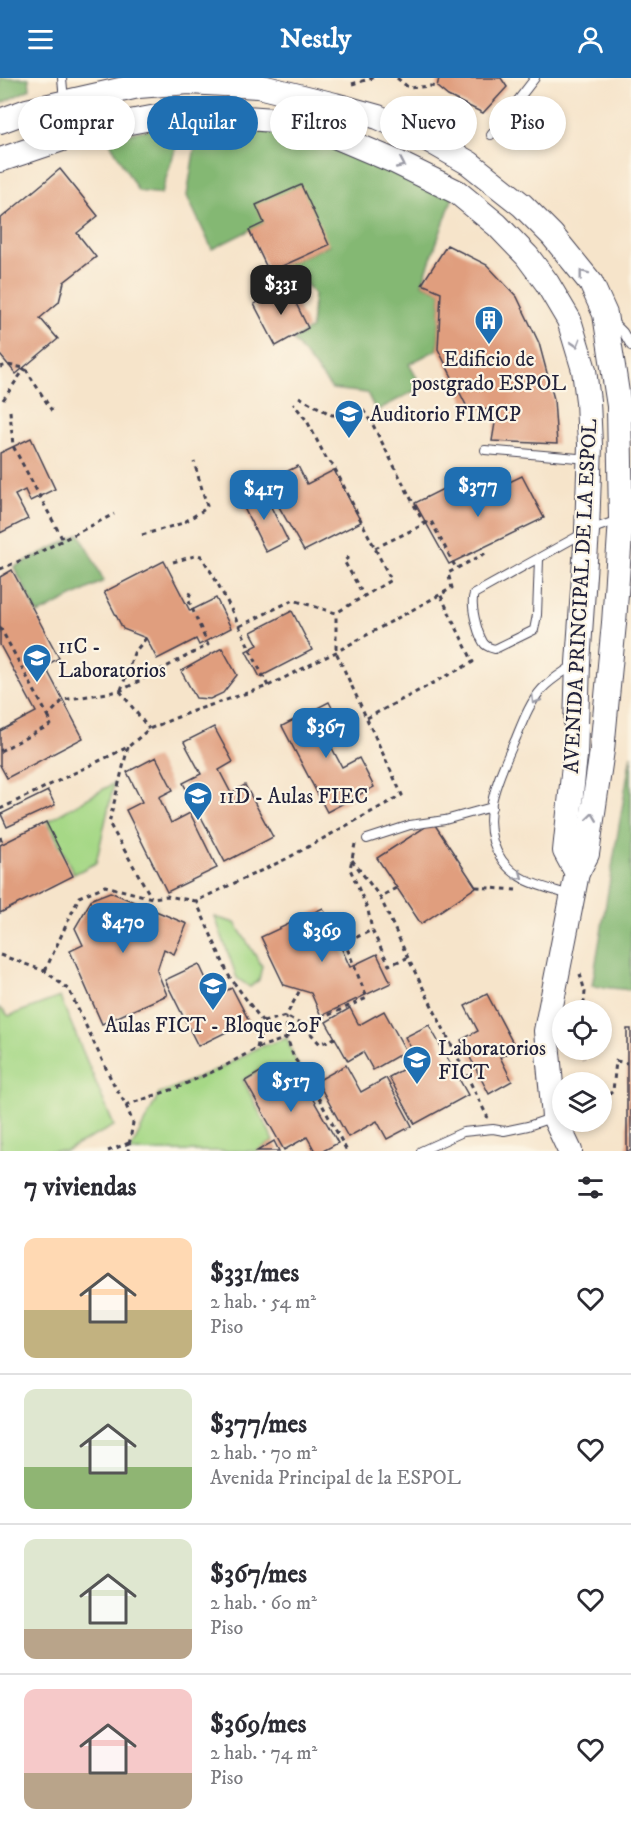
<!DOCTYPE html>
<html lang="es">
<head>
<meta charset="utf-8">
<style>
	:root { --surface:#fff; --page:#f2f2f3; --text:#2b2b33; --muted:#7c7c81; --line:#e1e1e2; --accent:#1f6fb2 }
	body { margin:0; font-family:"IM FELL DW Pica",serif; background:var(--page); color:var(--text); height:100vh; display:flex; flex-direction:column; font-size:22px; white-space:nowrap }
	* { box-sizing:border-box; margin:0 }
	p { font-size:20px; color:var(--muted) }
	.icon { flex:none; width:33px; height:33px; fill:none; stroke:currentColor; stroke-width:2; stroke-linecap:round; stroke-linejoin:round }
	.map { position:relative; height:1073px; overflow:hidden }
	.sheet { display:flex; flex-direction:column; background:var(--surface); flex:1 }
	.sheet>* { flex:none }
	.banner { position:absolute; left:18px; top:18px; width:596px; height:54px; display:flex; gap:12px }
	.fabs { position:absolute; left:552px; top:922px; display:grid; gap:12px }
	.fabs a { display:grid; place-items:center; width:60px; height:60px; border-radius:50%; background:var(--surface); box-shadow:0 3px 9px #0003; font-size:30px }
	.price { position:absolute; translate:-50% -51px; padding:0 14px; border-radius:12px; background:var(--accent); color:#fff; font-size:20px; line-height:39px; filter:drop-shadow(0 2px 3px #0008) }
	.price::after { content:''; position:absolute; left:50%; top:36px; width:18px; height:14px; margin-left:-9px; background:inherit; clip-path:polygon(0 0,100% 0,50% 100%) }
	.price.on { background:#222; color:#fff }
	ul { padding:0; list-style:none }
	li { display:flex; align-items:center; gap:18px; height:150px; padding:0 24px }
	li+li { border-top:2px solid var(--line) }
	li span { display:grid; place-items:center; flex:none; width:168px; height:120px; border-radius:12px; color:#555 }
	li>.icon { margin-inline-start:auto }
	span .icon { width:72px; height:72px; fill:#fffc; stroke-width:1 }
	li b { font-size:26px }
	h2 { display:flex; justify-content:space-between; align-items:center; height:72px; padding:0 24px; font-size:26px }
	.tag { padding:0 21px; border-radius:27px; background:var(--surface); box-shadow:0 3px 9px #0003; font-size:21px; line-height:54px }
	.tag.on { background:var(--accent); color:#fff }
	header { display:flex; justify-content:space-between; align-items:center; height:78px; padding:0 24px; background:var(--accent); color:#fff; font-size:27px; font-weight:700 }
	.map>svg:first-child { display:block }
	.green { fill:#a6d886; stroke:#647d60; stroke-width:1.5 }
	.forest { fill:#84b873; stroke:#536d57; stroke-width:1.5 }
	.building { fill:#e09e7e }
	.lines { fill:none; stroke-linecap:round; stroke-linejoin:round }
	.lane-casing { stroke:#423f50; stroke-width:10 }
	.secondary-casing { stroke:#423f50; stroke-width:26 }
	.path { stroke:#423f50; stroke-width:3; stroke-dasharray:4.5 4.5; stroke-linecap:butt }
	.lane { stroke:#fff; stroke-width:8 }
	.secondary { stroke:#fff; stroke-width:24 }
	.oneway { stroke:#9c9ca7 }
	.labels { text-anchor:middle; stroke-width:4.5; stroke-linejoin:round; paint-order:stroke }
	.poi-label { font-size:21px; fill:#22223b; stroke:#fcf5e5; text-anchor:start }
	.street-label { font-size:21px; fill:#22223b; stroke:#fcf5e5 }
</style>
</head>
<body>
<header><svg class="icon" aria-label="menu" viewBox="0 0 24 24"><path d="M4 6h16M4 12h16M4 18h16"/></svg>Nestly<svg class="icon" aria-label="person" viewBox="0 0 24 24"><circle cx="12" cy="8" r="4"/><path d="M4 21q1-7 8-7t8 7"/></svg></header>
<div class="map">
<svg width="631" height="1073" viewBox="0 0 631 1073">
	<rect width="100%" height="100%" fill="#fcf5e5"/>
	<filter id="ink" filterUnits="userSpaceOnUse"><feTurbulence type="fractalNoise" baseFrequency=".0167" numOctaves="2"/><feDisplacementMap in="SourceGraphic" scale="12" xChannelSelector="R" yChannelSelector="G"/><feConvolveMatrix kernelMatrix="1 2 1 2 8 2 1 2 1" color-interpolation-filters="sRGB"/></filter>
	<filter id="wash" filterUnits="userSpaceOnUse"><feTurbulence type="fractalNoise" baseFrequency=".008" numOctaves="4" result="noise"/><feDisplacementMap in="SourceGraphic" scale="24" xChannelSelector="R" yChannelSelector="G"/><feGaussianBlur stdDeviation="1.35" result="paint"/><feColorMatrix in="noise" values="0 0 0 0 0 0 0 0 0 0 0 0 0 0 0 0 0 1.4 0 .05"/><feComposite in="paint" operator="in"/></filter>
	<g filter="url(#wash)">
		<rect width="100%" height="100%" fill="#f6e4ca"/>
		<g class="green">
			<polygon points="114,705 96,785 74,796 48,743"/>
			<polygon points="215,839 235,845 262,888 259,902 250,909 237,900"/>
			<polygon points="60,919 114,1048 65,1073 0,1073 0,930 9,938"/>
			<polygon points="287,960 294,980 308,1002 283,1016 266,988 243,1002 274,1063 257,1073 130,1073 159,1016 223,989 257,970"/>
		</g>
		<g class="forest">
			<polygon points="0,0 29,0 30,11 0,26"/>
			<polygon points="198,49 270,51 337,71 455,113 422,206 441,214 438,271 409,286 422,309 376,333 367,315 332,311 293,262 311,250 314,216 293,190 287,206 274,210 269,194 329,167 264,145 212,171 187,118"/>
			<polygon points="158,50 182,50 161,116 138,113 110,64 134,54"/>
			<polygon points="80,456 104,503 38,536 14,489"/>
			<polygon points="631,677 631,912 592,908"/>
		</g>
		<g id="blocks">
			<g class="building">
				<polygon points="439,0 501,0 507,9 483,35 448,18 437,9"/>
				<polygon points="60,91 98,138 77,155 96,179 64,204 59,224 40,240 58,261 16,296 0,277 0,141"/>
				<polygon points="301,107 329,167 269,194 249,152 264,145 256,127"/>
				<polygon points="447,167 487,187 517,219 539,265 554,321 557,366 492,363 497,333 467,329 438,271 441,214 422,206"/>
				<polygon points="288,209 308,250 276,268 254,226"/>
				<polygon points="31,360 55,411 30,423 25,412 15,417 28,441 0,455 0,375"/>
				<polygon points="298,388 307,406 334,392 361,444 304,473 265,404"/>
				<polygon points="522,398 544,440 449,486 415,425 451,407 461,427"/>
				<polygon points="262,411 288,463 266,474 240,422"/>
				<polygon points="164,483 190,533 216,520 231,550 199,567 196,561 157,581 146,560 123,551 104,514"/>
				<polygon points="12,492 59,580 45,588 83,660 7,700 0,687 0,653 36,634 0,567 0,499"/>
				<polygon points="292,533 312,572 260,599 246,573 258,567 251,554"/>
				<polygon points="222,570 237,597 223,615 210,621 196,620 181,593"/>
				<polygon points="329,624 339,643 322,651 342,689 359,680 374,709 327,734 282,648"/>
				<polygon points="214,649 233,684 219,692 231,715 245,707 273,759 225,784 183,705 201,696 184,664"/>
				<polygon points="156,679 173,712 159,719 171,745 190,735 217,790 167,814 126,732 142,724 127,694"/>
				<polygon points="48,713 55,727 7,749 1,736"/>
				<polygon points="46,744 73,798 0,835 0,767"/>
				<polygon points="433,744 476,809 421,846 377,780"/>
				<polygon points="110,814 187,846 174,876 164,871 157,893 167,917 102,946 70,873 83,867 75,850 92,821"/>
				<polygon points="323,830 350,889 377,876 391,905 321,938 311,915 284,907 261,859"/>
				<polygon points="199,886 214,918 232,910 249,943 198,968 165,902"/>
				<polygon points="487,916 516,971 500,979 512,1003 489,1016 461,962 478,953 465,928"/>
				<polygon points="350,930 359,947 384,933 406,973 373,992 363,974 348,983 326,944"/>
				<polygon points="429,947 468,1017 415,1046 389,999 418,983 405,959"/>
				<rect x="627" y="951" width="4" height="122"/>
				<polygon points="346,987 361,1014 386,1000 412,1048 387,1061 377,1043 348,1059 317,1003"/>
				<polygon points="267,990 283,1018 304,1006 338,1065 323,1073 315,1073 307,1059 284,1072 245,1003"/>
				<polygon points="274,1063 279,1073 257,1073"/>
			</g>
		</g>
	</g>
	<g filter="url(#ink)">
		<use href="#blocks" fill-opacity="0" stroke="#423f50" stroke-width="1.5"/>
		<g class="lines">
			<g class="lane-casing">
				<g id="lane">
					<polyline points="62,0 64,23"/>
					<polyline points="491,57 535,0"/>
					<polyline points="613,244 623,254 631,268"/>
					<polyline points="485,372 589,381"/>
					<path d="M539,481L537,537L534,552L495,571C490,570 485,568 483,564C477,554 470,526 474,516L587,453L618,442"/>
					<polyline points="367,761 410,747 445,742 492,729"/>
					<path d="M570,817C545,809 518,805 502,782C475,744 500,696 516,660C523,643 530,624 542,611C551,601 564,594 575,586"/>
					<polyline points="421,1073 463,1054 493,1051 504,1053 528,1048 551,1040"/>
				</g>
			</g>
			<g class="secondary-casing">
				<g id="secondary">
					<polyline points="0,43 27,33 138,8 189,4 258,8 335,27 378,39 427,61 469,85 522,127 552,157 591,205 605,236 619,328 621,441 614,545 602,672 587,776 577,795 546,953 554,1039 570,1073"/>
					<polyline points="0,82 92,51 162,38 189,36 274,42 330,56 396,84 457,114 497,147 527,178 547,205 569,242 584,292 588,323 590,367 587,453 578,585 575,678 565,773 577,795"/>
				</g>
			</g>
			<g class="path">
				<polyline points="397,0 409,10 430,8 437,9"/>
				<polyline points="352,6 373,0"/>
				<polyline points="0,289 8,287 25,290 52,333"/>
				<polyline points="299,319 332,337 344,337 361,329 373,347 424,446"/>
				<polyline points="3,322 25,290"/>
				<polyline points="10,333 13,368 63,462"/>
				<polyline points="142,457 183,445 205,431 207,428 194,384"/>
				<polyline points="375,470 431,443 456,490"/>
				<polyline points="349,479 344,483 364,518"/>
				<path d="M173,484L198,477L201,478C228,519 246,565 268,608"/>
				<polyline points="0,491 34,477 114,436"/>
				<polyline points="240,548 293,522 336,535 391,502 333,387 326,380 307,343 293,325"/>
				<polyline points="0,549 48,638 63,622 120,613 208,567 188,521 192,512"/>
				<polyline points="121,612 134,575 146,560"/>
				<polyline points="120,613 149,651"/>
				<polyline points="367,640 473,584 440,516"/>
				<polyline points="128,669 109,745 151,819"/>
				<polyline points="0,673 52,646 48,638"/>
				<polyline points="0,731 128,669 149,651 190,634 268,608 336,574 452,510 448,495 486,475"/>
				<polyline points="0,759 3,766"/>
				<polyline points="355,766 350,791 368,832 372,852"/>
				<polyline points="352,782 380,819"/>
				<polyline points="476,809 516,812"/>
				<polyline points="396,810 380,819 408,880 488,1040"/>
				<polyline points="340,867 372,852 389,887 407,880"/>
				<polyline points="0,877 45,893 69,912 112,1003 126,1027 133,1045 128,1073"/>
				<polyline points="45,893 79,819 105,808 152,820 167,818 196,823"/>
				<polyline points="580,896 585,914 583,933"/>
				<polyline points="263,944 286,938 304,948 320,966 335,960"/>
				<polyline points="304,948 367,920 345,865"/>
				<polyline points="287,960 286,938 300,912"/>
				<polyline points="257,970 263,944 229,898 196,823 286,781 402,717 336,574 336,535"/>
				<polyline points="582,972 584,981"/>
				<polyline points="602,1023 613,1013 616,983 627,985"/>
				<polyline points="126,1027 174,1011 223,989 257,970 287,960 294,980 304,993 347,1073"/>
				<polyline points="108,1073 129,1065"/>
			</g>
			<use href="#lane" class="lane"/>
			<use href="#secondary" class="secondary"/>
		</g>
		<defs><path id="oneway-chevron" d="M-2-3.5L2.5 0L-2 3.5" fill="none" stroke-width="1.6" stroke-linecap="round" stroke-linejoin="round" transform="scale(1.5)"/></defs>
		<g class="oneway">
			<use href="#oneway-chevron" transform="translate(401 86) rotate(25)"/>
			<use href="#oneway-chevron" transform="translate(583 196) rotate(-128)"/>
			<use href="#oneway-chevron" transform="translate(576 265) rotate(73)"/>
			<use href="#oneway-chevron" transform="translate(535 622) rotate(122)"/>
			<use href="#oneway-chevron" transform="translate(592 739) rotate(-82)"/>
			<use href="#oneway-chevron" transform="translate(519 798) rotate(37)"/>
		</g>
	</g>
	<defs>
		<g id="building-pin" transform="scale(1.5)"><path d="M0 17L-7.5 6A9.5 9.5 0 1 1 7.5 6Z" fill="#1f6fb2" stroke="#fcf5e5"/><path d="M-4-6H4V6H1V3H-1V6H-4ZM-2.5-4.3h1.7v1.8h-1.7ZM.8-4.3h1.7v1.8H.8ZM-2.5-1h1.7V.8h-1.7ZM.8-1h1.7V.8H.8Z" fill="#fff"/></g>
		<g id="university-pin" transform="scale(1.5)"><path d="M0 17L-7.5 6A9.5 9.5 0 1 1 7.5 6Z" fill="#1f6fb2" stroke="#fcf5e5"/><path d="M0-5L7-2L0 1L-7-2ZM-4 1L0 2.5L4 1V4Q0 6-4 4Z" fill="#fff"/></g>
		<g id="school-pin" transform="scale(1.5)"><path d="M0 17L-7.5 6A9.5 9.5 0 1 1 7.5 6Z" fill="#1f6fb2" stroke="#fcf5e5"/><path d="M0-5L7-2L0 1L-7-2ZM-4 1L0 2.5L4 1V4Q0 6-4 4Z" fill="#fff"/></g>
	</defs>
	<g fill-rule="evenodd">
		<use href="#building-pin" x="489" y="242"/>
		<use href="#university-pin" x="349" y="336"/>
		<use href="#university-pin" x="37" y="580"/>
		<use href="#school-pin" x="198" y="718"/>
		<use href="#university-pin" x="213" y="908"/>
		<use href="#university-pin" x="417" y="982"/>
	</g>
	<g class="labels">
		<g class="poi-label">
			<text x="489" y="288" text-anchor="middle">Edificio de<tspan x="489" dy="24">postgrado ESPOL</tspan></text>
			<text x="370" y="343">Auditorio FIMCP</text>
			<text x="58" y="575">11C -<tspan x="58" dy="24">Laboratorios</tspan></text>
			<text x="219" y="725">11D - Aulas FIEC</text>
			<text x="213" y="954" text-anchor="middle">Aulas FICT - Bloque 20F</text>
			<text x="438" y="977">Laboratorios<tspan x="438" dy="24">FICT</tspan></text>
		</g>
		<g class="street-label">
			<text transform="translate(580 518) rotate(-87)" y="7">AVENIDA PRINCIPAL DE LA ESPOL</text>
		</g>
	</g>
</svg>
<div class="fabs">
<a><svg class="icon" aria-label="locate" viewBox="0 0 24 24"><circle cx="12" cy="12" r="6"/><path d="M12 2v4M12 18v4M2 12h4M18 12h4"/></svg></a>
<a><svg class="icon" aria-label="layers" viewBox="0 0 24 24"><path d="M12 4l9 5-9 5-9-5zM3 14l9 5 9-5"/></svg></a>
</div>
<b class="price on" style="left:281px;top:238px">$331</b>
<b class="price" style="left:478px;top:440px">$377</b>
<b class="price" style="left:264px;top:443px">$417</b>
<b class="price" style="left:326px;top:681px">$367</b>
<b class="price" style="left:123px;top:876px">$470</b>
<b class="price" style="left:322px;top:885px">$369</b>
<b class="price" style="left:291px;top:1035px">$517</b>
<div class="banner">
<a class="tag">Comprar</a>
<a class="tag on">Alquilar</a>
<a class="tag">Filtros</a>
<a class="tag">Nuevo</a>
<a class="tag">Piso</a>
</div>
</div>
<section class="sheet">
<h2>7 viviendas<svg class="icon" aria-label="filters" viewBox="0 0 24 24"><path d="M4 7h16M4 17h16"/><circle cx="9" cy="7" r="2"/><circle cx="15" cy="17" r="2"/></svg></h2>
<ul>
<li><span style="background:linear-gradient(#ffd9b3 60%,#c2b280 0)"><svg class="icon" aria-label="home" viewBox="0 0 24 24"><path d="M3 11l9-7 9 7M6 9v11h12V9"/></svg></span><div><b>$331/mes</b><p>2 hab. · 54 m²</p><p>Piso</p></div><svg class="icon" aria-label="heart" viewBox="0 0 24 24"><path d="M12 20l-8-8c-3-5 5-10 8-4 3-6 11-1 8 4z"/></svg></li>
<li><span style="background:linear-gradient(#dfe7d0 65%,#8fb573 0)"><svg class="icon" aria-label="home" viewBox="0 0 24 24"><path d="M3 11l9-7 9 7M6 9v11h12V9"/></svg></span><div><b>$377/mes</b><p>2 hab. · 70 m²</p><p>Avenida Principal de la ESPOL</p></div><svg class="icon" aria-label="heart" viewBox="0 0 24 24"><path d="M12 20l-8-8c-3-5 5-10 8-4 3-6 11-1 8 4z"/></svg></li>
<li><span style="background:linear-gradient(#dfe7d0 75%,#b9a48a 0)"><svg class="icon" aria-label="home" viewBox="0 0 24 24"><path d="M3 11l9-7 9 7M6 9v11h12V9"/></svg></span><div><b>$367/mes</b><p>2 hab. · 60 m²</p><p>Piso</p></div><svg class="icon" aria-label="heart" viewBox="0 0 24 24"><path d="M12 20l-8-8c-3-5 5-10 8-4 3-6 11-1 8 4z"/></svg></li>
<li><span style="background:linear-gradient(#f6c9c9 70%,#b9a48a 0)"><svg class="icon" aria-label="home" viewBox="0 0 24 24"><path d="M3 11l9-7 9 7M6 9v11h12V9"/></svg></span><div><b>$369/mes</b><p>2 hab. · 74 m²</p><p>Piso</p></div><svg class="icon" aria-label="heart" viewBox="0 0 24 24"><path d="M12 20l-8-8c-3-5 5-10 8-4 3-6 11-1 8 4z"/></svg></li>
</ul>
</section>
</body>
</html>
